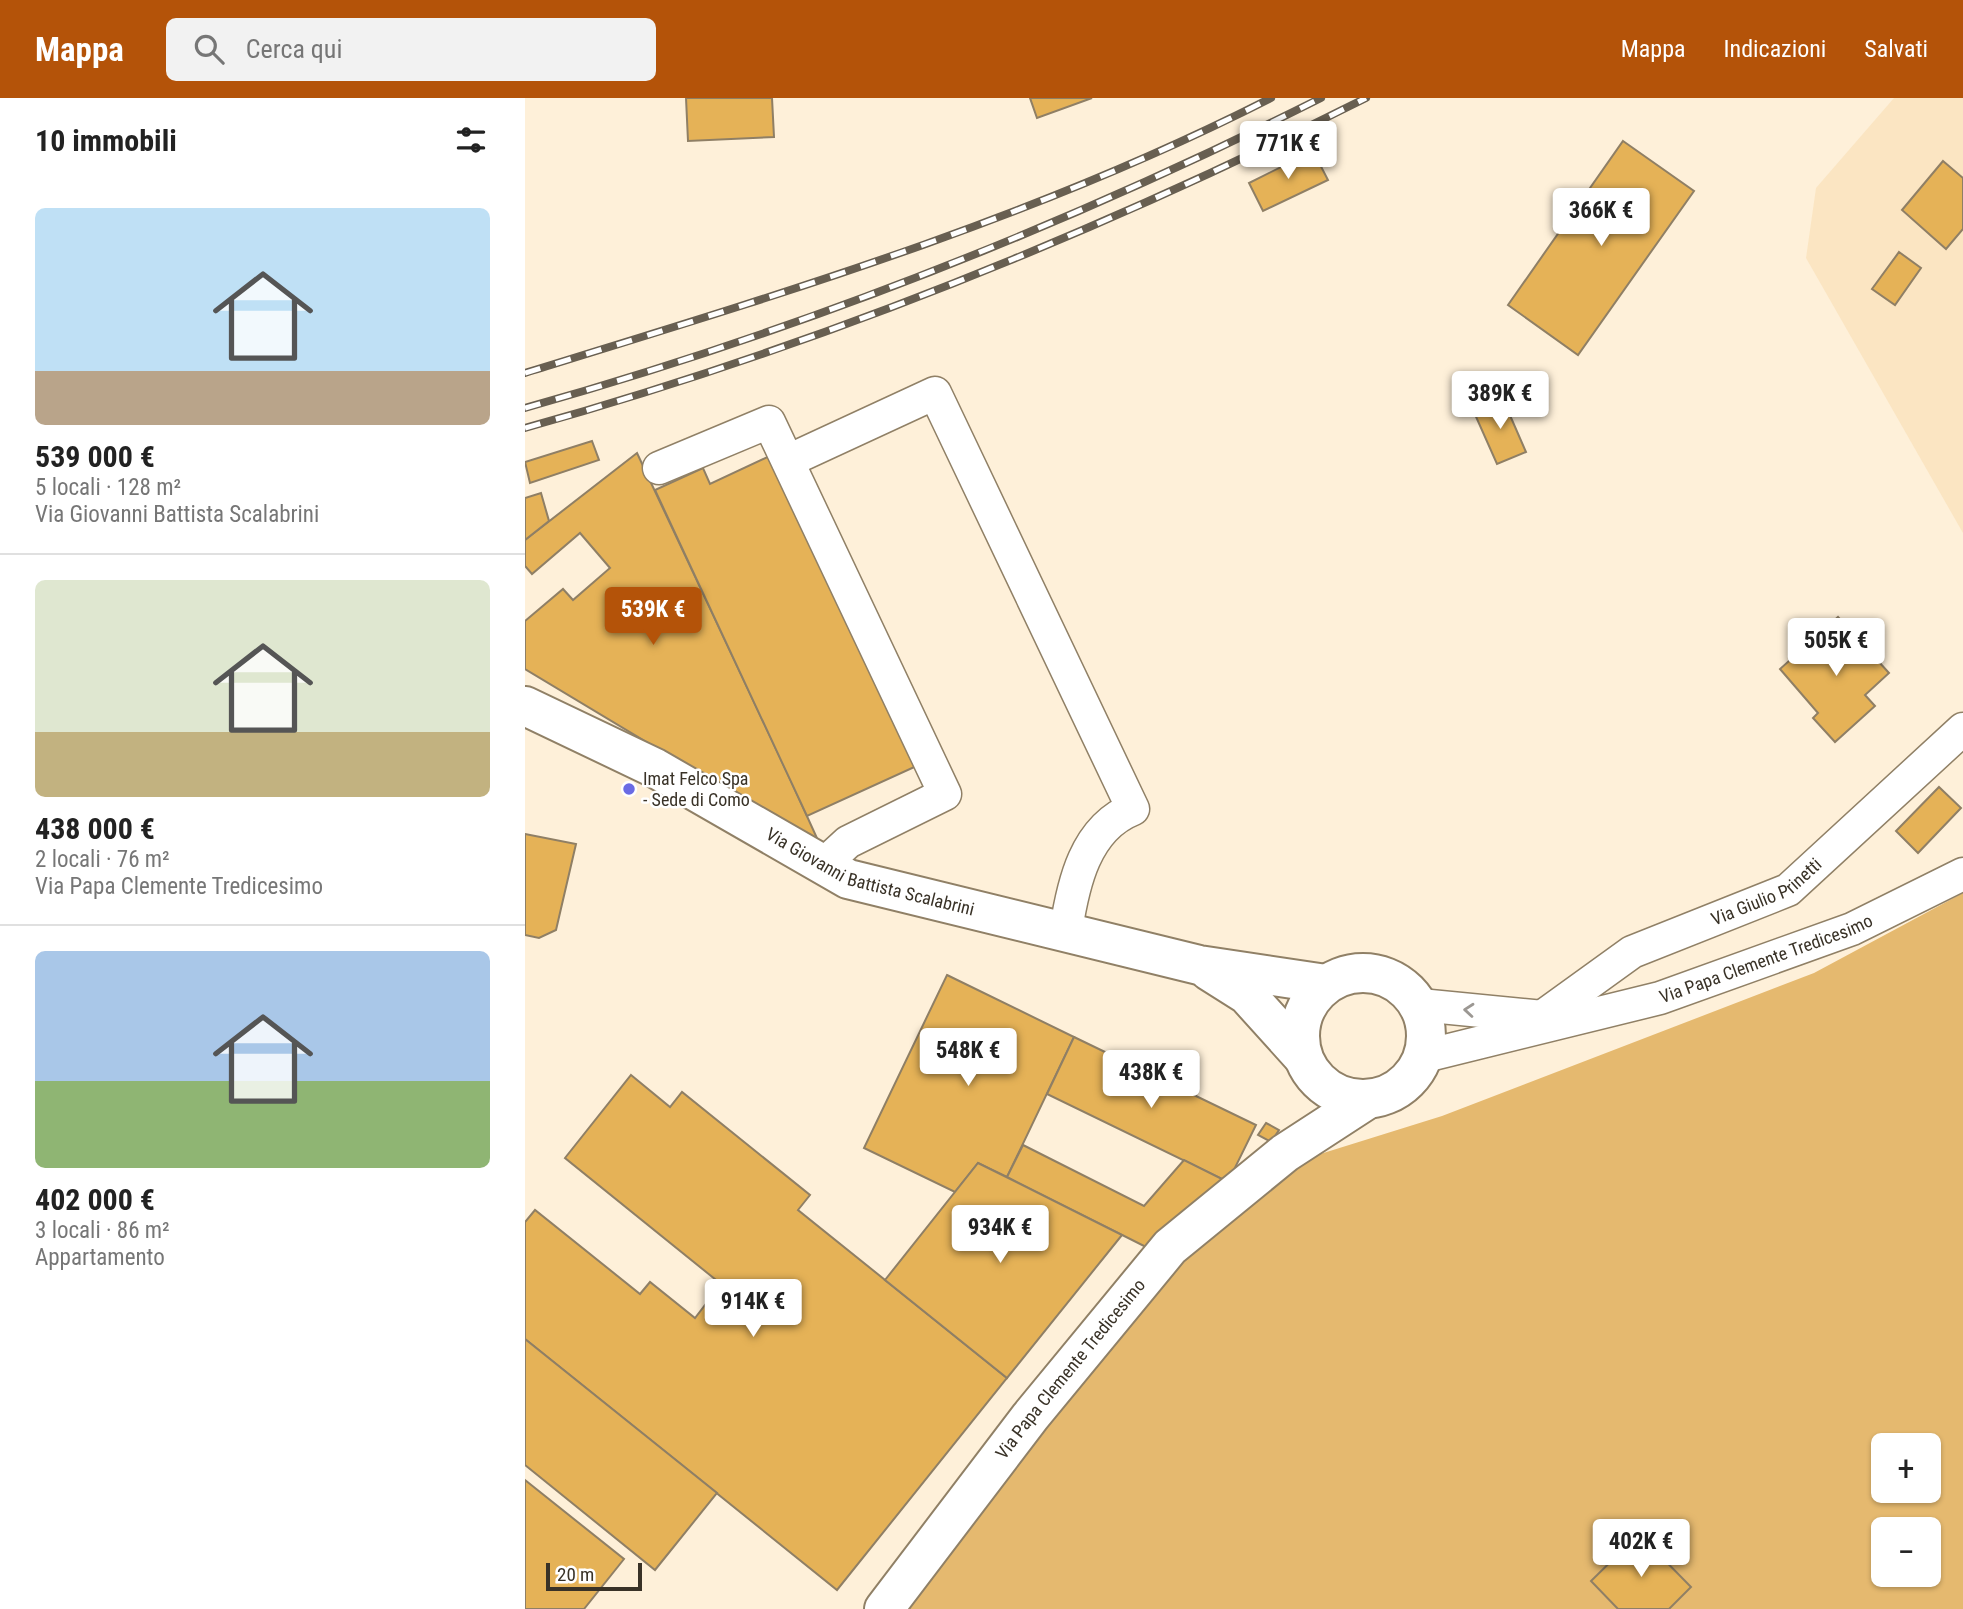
<!DOCTYPE html>
<html lang="it">
<head>
<meta charset="utf-8">
<style>
	:root { --surface:#fff; --page:#f2f2f2; --text:#222; --muted:#767676; --line:#e0e0e0; --accent:#b45309 }
	body { margin:0; font-family:"Roboto Condensed",sans-serif; background:var(--page); color:var(--text); height:100vh; display:flex; flex-direction:column; font-size:26px; white-space:nowrap }
	* { box-sizing:border-box; margin:0 }
	p { font-size:23px; color:var(--muted) }
	.icon { flex:none; width:38px; height:38px; fill:none; stroke:currentColor; stroke-width:2; stroke-linecap:round; stroke-linejoin:round }
	.map { position:relative; flex:1; overflow:hidden }
	.sheet { display:flex; flex-direction:column; background:var(--surface); width:525px }
	.sheet>* { flex:none }
	.buttons { position:absolute; left:1346px; top:1335px; display:grid; gap:14px }
	.buttons a { display:grid; place-items:center; width:70px; height:70px; border-radius:10px; background:var(--surface); box-shadow:0 2px 5px #0004; font-size:35px }
	.scale { position:absolute; left:21px; bottom:18px; width:96px; box-sizing:border-box; padding-left:7px; border:4px solid #393227; border-top:0; font-size:19px; line-height:24px; white-space:nowrap; color:#393227; -webkit-text-stroke:5px #fff; paint-order:stroke }
	.price { position:absolute; translate:-50% -60px; padding:0 16px; border-radius:7px; background:#fff; color:#222; font-size:23px; line-height:46px; filter:drop-shadow(0 2px 4px #0008) }
	.price::after { content:''; position:absolute; left:50%; top:42px; width:21px; height:16px; margin-left:-10px; background:inherit; clip-path:polygon(0 0,100% 0,50% 100%) }
	.price.current { background:var(--accent); color:#fff }
	ul { padding:0; list-style:none }
	li { display:grid; align-content:center; gap:14px; height:371px; padding:0 35px }
	li+li { border-top:2px solid var(--line) }
	li span { display:grid; place-items:center; height:217px; border-radius:10px; color:#555 }
	li>.icon { margin-inline-start:auto }
	span .icon { width:126px; height:126px; fill:#fffc; stroke-width:1 }
	li b { font-size:30px }
	h2 { display:flex; justify-content:space-between; align-items:center; height:84px; padding:0 35px; font-size:30px }
	header { display:flex; align-items:center; gap:42px; box-sizing:border-box; height:98px; padding:0 35px; background:var(--accent); color:#fff }
	header strong { font-size:33px }
	nav { display:flex; gap:38px; margin-inline-start:auto; font-size:24px }
	.search { width:490px; height:63px; background:var(--page); display:flex; align-items:center; gap:18px; box-sizing:border-box; padding:0 24px; border-radius:10px; color:var(--muted); font-size:26px }
	main { display:flex; flex:1; min-height:0 }
	.map>svg:first-child { display:block }
	.built { fill:#fbe5c2 }
	.green { fill:#e5b96f; fill-rule:evenodd }
	.building { fill:#e5b257; stroke:#8f7f65; stroke-width:2 }
	.lines { fill:none; stroke-linecap:round; stroke-linejoin:round }
	.minor-casing { stroke:#908066; stroke-width:35 }
	.major-casing { stroke:#908066; stroke-width:42 }
	.minor { stroke:#fff; stroke-width:32 }
	.major { stroke:#fff; stroke-width:38 }
	.rail-casing { stroke:#685f51; stroke-width:8 }
	.rail { stroke:#fff; stroke-width:5; stroke-dasharray:16; stroke-linecap:butt }
	.oneway { stroke:#9c9893 }
	.poi-dot { fill:#6a6be4; stroke:#fff; stroke-width:2.5 }
	.labels { text-anchor:middle; stroke-width:5; stroke-linejoin:round; paint-order:stroke }
	.poi-label { font-size:18px; fill:#393227; stroke:#fff; text-anchor:start }
	.street-label { font-size:18px; fill:#393227; stroke:#fff }
</style>
</head>
<body>
<header>
<strong>Mappa</strong>
<div class="search"><svg class="icon" aria-label="search" viewBox="0 0 24 24"><circle cx="10" cy="10" r="6"/><path d="M15 15l6 6"/></svg>Cerca qui</div>
<nav><a>Mappa</a><a>Indicazioni</a><a>Salvati</a></nav>
</header>
<main>
<section class="sheet">
<h2>10 immobili<svg class="icon" aria-label="filters" viewBox="0 0 24 24"><path d="M4 7h16M4 17h16"/><circle cx="9" cy="7" r="2"/><circle cx="15" cy="17" r="2"/></svg></h2>
<ul>
<li><span style="background:linear-gradient(#bfe0f5 75%,#b9a48a 0)"><svg class="icon" aria-label="home" viewBox="0 0 24 24"><path d="M3 11l9-7 9 7M6 9v11h12V9"/></svg></span><div><b>539 000 €</b><p>5 locali · 128 m²</p><p>Via Giovanni Battista Scalabrini</p></div></li>
<li><span style="background:linear-gradient(#dfe7d0 70%,#c2b280 0)"><svg class="icon" aria-label="home" viewBox="0 0 24 24"><path d="M3 11l9-7 9 7M6 9v11h12V9"/></svg></span><div><b>438 000 €</b><p>2 locali · 76 m²</p><p>Via Papa Clemente Tredicesimo</p></div></li>
<li><span style="background:linear-gradient(#a9c7e8 60%,#8fb573 0)"><svg class="icon" aria-label="home" viewBox="0 0 24 24"><path d="M3 11l9-7 9 7M6 9v11h12V9"/></svg></span><div><b>402 000 €</b><p>3 locali · 86 m²</p><p>Appartamento</p></div></li>
</ul>
</section>
<div class="map">
<svg width="1438" height="1511" viewBox="0 0 1438 1511">
	<rect width="100%" height="100%" fill="#fef0d9"/>
	<polygon class="built" points="1369,0 1438,0 1438,435 1281,160 1291,90"/>
	<path class="green" d="M1438,795V1511H366L663,1154L776,1062L917,1018L1289,875ZM1358,1348H1404V1393H1358ZM1358,1432H1404V1477H1358Z"/>
	<g class="building">
		<polygon points="161,0 247,0 249,39 163,43"/>
		<polygon points="505,0 567,0 512,20"/>
		<polygon points="1098,43 1169,93 1053,257 983,207"/>
		<polygon points="788,53 803,82 738,113 724,85"/>
		<polygon points="1418,63 1438,80 1438,131 1421,151 1377,112"/>
		<polygon points="1374,154 1396,170 1370,207 1347,191"/>
		<polygon points="977,299 1001,354 972,366 948,312"/>
		<polygon points="67,343 74,362 5,385 0,364"/>
		<polygon points="112,355 266,683 296,749 0,571 0,523 38,491 48,502 85,470 55,435 7,476 0,468 0,442"/>
		<polygon points="251,355 396,666 282,718 130,392 178,370 185,386"/>
		<polygon points="16,395 24,423 0,442 0,400"/>
		<polygon points="1313,519 1364,575 1340,597 1350,608 1310,644 1288,620 1293,615 1255,571"/>
		<polygon points="1414,689 1436,710 1393,755 1371,733"/>
		<polygon points="0,736 51,746 31,832 14,840 0,837"/>
		<polygon points="422,877 549,939 482,1079 453,1065 430,1094 339,1050"/>
		<polygon points="549,939 731,1027 703,1084 522,996"/>
		<polygon points="106,977 145,1009 157,994 285,1097 273,1112 482,1280 312,1492 0,1241 0,1124 10,1112 115,1196 125,1184 170,1220 196,1186 40,1060"/>
		<polygon points="741,1025 754,1032 746,1044 733,1037"/>
		<polygon points="498,1047 619,1108 659,1062 703,1084 625,1151 482,1079"/>
		<polygon points="453,1065 597,1137 482,1280 360,1182"/>
		<polygon points="0,1241 192,1395 130,1472 0,1367"/>
		<polygon points="0,1382 99,1461 59,1511 0,1511"/>
		<polygon points="1114,1436 1166,1489 1144,1511 1093,1511 1066,1483"/>
	</g>
	<g class="lines">
		<g class="minor-casing">
			<g id="minor">
				<path d="M263,363L410,295L608,711C560,730 548,786 541,832"/>
				<polyline points="134,370 244,324 420,696 323,744 298,767"/>
				<polyline points="895,907 1018,919"/>
				<path id="s1" d="M1017,919L1107,854L1263,792L1438,631"/>
				<path id="s2" d="M900,958L1135,900L1327,831L1438,776"/>
			</g>
		</g>
		<g class="major-casing">
			<g id="major">
				<path id="s3" d="M0,608L130,670L323,781L674,867L801,886"/>
				<polyline points="684,873 722,897 777,958"/>
				<circle cx="838" cy="938" r="63"/>
				<path id="s4" d="M359,1511L505,1319L645,1149L760,1055L840,1003"/>
			</g>
		</g>
		<use href="#minor" class="minor"/>
		<use href="#major" class="major"/>
		<g class="rail-casing">
			<g id="rail">
				<path d="M0,275C253,197 509,121 746,0"/>
				<path d="M0,310C273,233 543,127 796,0"/>
				<path d="M0,330C290,249 572,135 841,0"/>
			</g>
		</g>
		<use href="#rail" class="rail"/>
	</g>
	<defs><path id="oneway-chevron" d="M-2-3.5L2.5 0L-2 3.5" fill="none" stroke-width="1.6" stroke-linecap="round" stroke-linejoin="round" transform="scale(1.75)"/></defs>
	<use class="oneway" href="#oneway-chevron" transform="translate(944 912) rotate(-175)"/>
	<circle class="poi-dot" cx="104" cy="691" r="7"/>
	<g class="labels">
		<g class="poi-label">
			<text x="118" y="687">Imat Felco Spa<tspan x="118" dy="21">- Sede di Como</tspan></text>
		</g>
		<g class="street-label">
			<text dy="6" stroke="none"><textPath href="#s3" startOffset="385">Via Giovanni Battista Scalabrini</textPath></text>
			<text dy="6" stroke="none"><textPath href="#s1" startOffset="259">Via Giulio Prinetti</textPath></text>
			<text dy="6" stroke="none"><textPath href="#s2" startOffset="355">Via Papa Clemente Tredicesimo</textPath></text>
			<text dy="6" stroke="none"><textPath href="#s4" startOffset="304">Via Papa Clemente Tredicesimo</textPath></text>
		</g>
	</g>
</svg>
<div class="buttons">
<a>+</a>
<a>−</a>
</div>
<div class="scale">20 m</div>
<b class="price" style="left:763px;top:83px">771K €</b>
<b class="price" style="left:1076px;top:150px">366K €</b>
<b class="price" style="left:975px;top:333px">389K €</b>
<b class="price current" style="left:128px;top:549px">539K €</b>
<b class="price" style="left:1311px;top:580px">505K €</b>
<b class="price" style="left:443px;top:990px">548K €</b>
<b class="price" style="left:626px;top:1012px">438K €</b>
<b class="price" style="left:475px;top:1167px">934K €</b>
<b class="price" style="left:228px;top:1241px">914K €</b>
<b class="price" style="left:1116px;top:1481px">402K €</b>
</div>
</main>
</body>
</html>
